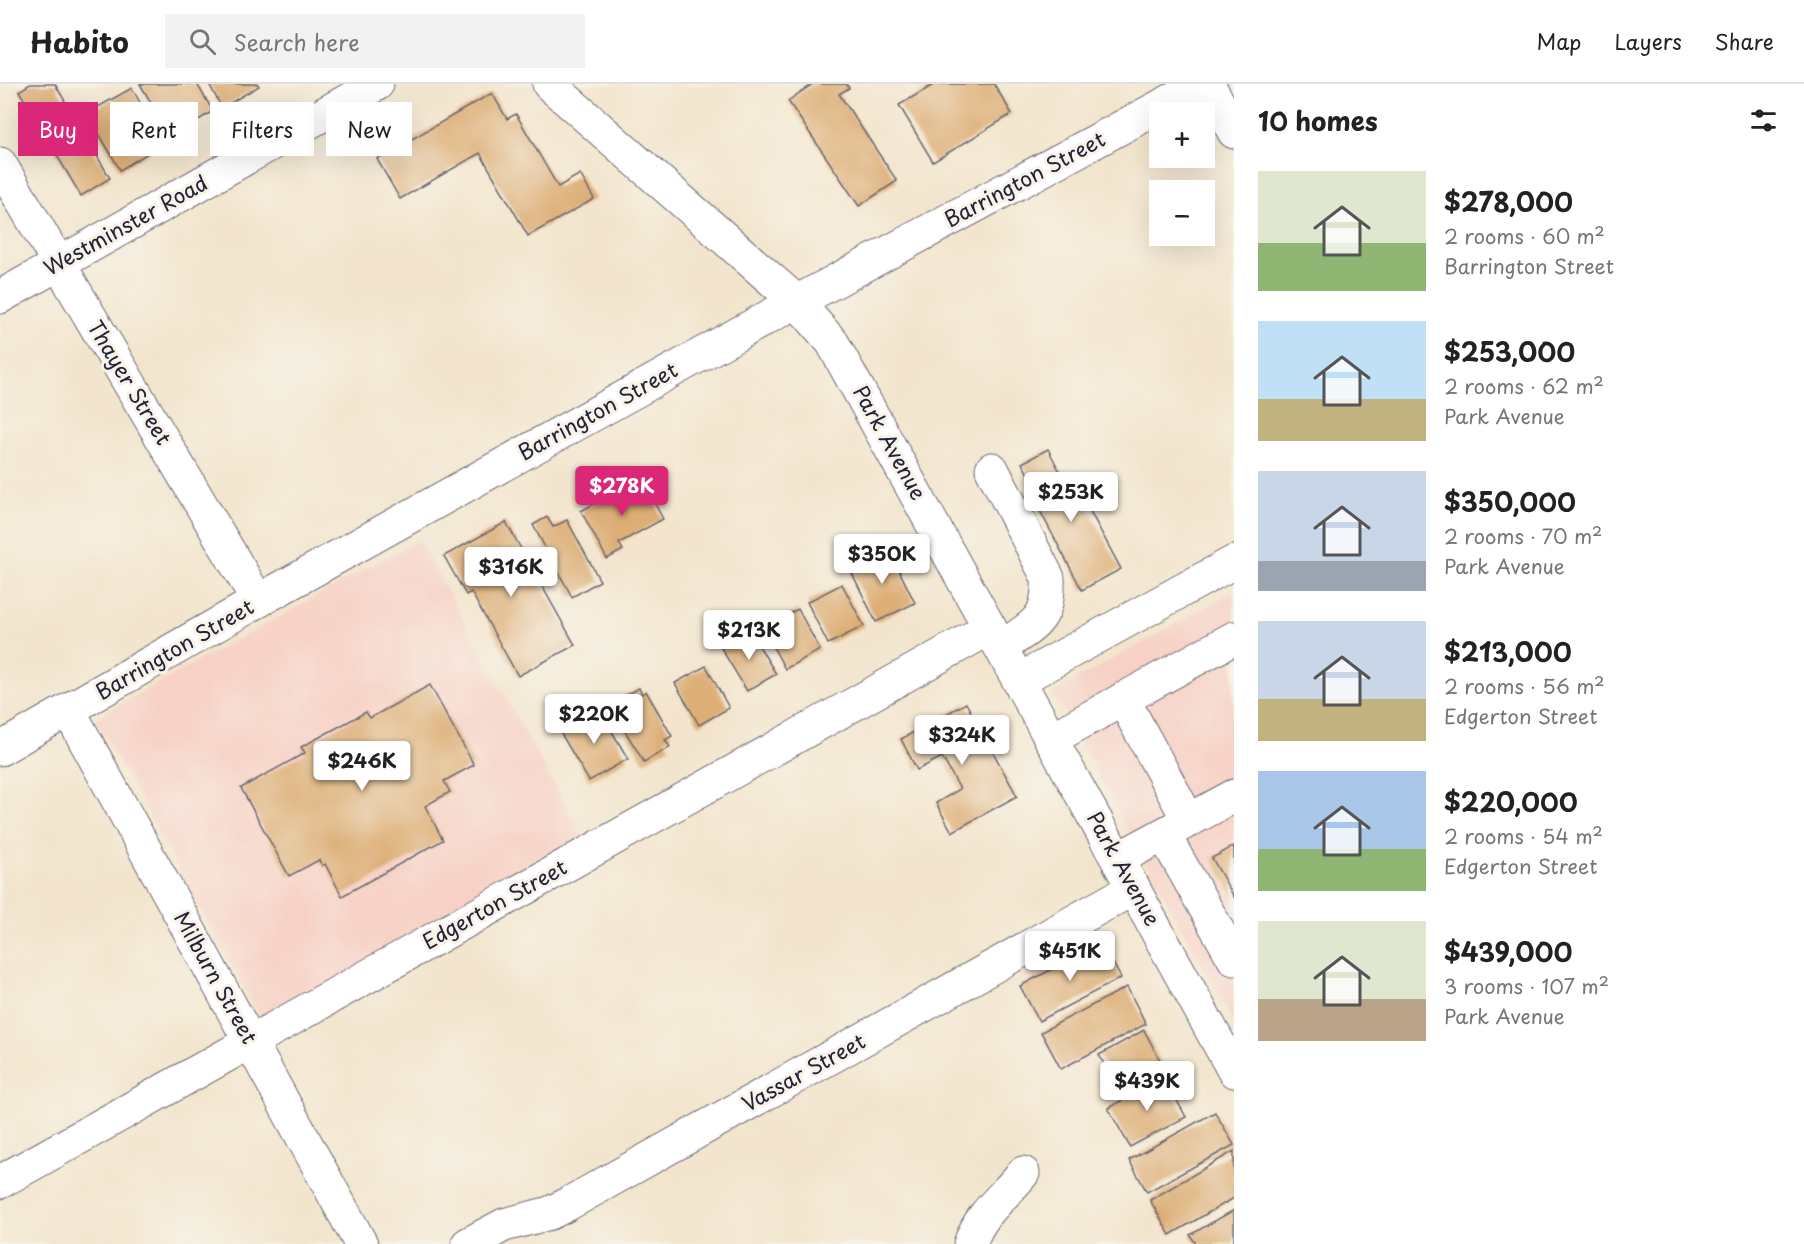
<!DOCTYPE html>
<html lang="en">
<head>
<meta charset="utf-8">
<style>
	:root { --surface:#fff; --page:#f2f2f2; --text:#222; --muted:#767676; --line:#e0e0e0; --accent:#db2777 }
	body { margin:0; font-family:"Playpen Sans",sans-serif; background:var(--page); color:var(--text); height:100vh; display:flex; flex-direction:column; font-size:22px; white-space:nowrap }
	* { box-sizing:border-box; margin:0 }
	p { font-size:20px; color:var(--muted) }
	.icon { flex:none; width:33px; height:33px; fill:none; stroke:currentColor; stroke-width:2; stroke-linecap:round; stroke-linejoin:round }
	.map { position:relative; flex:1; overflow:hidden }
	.drawer { display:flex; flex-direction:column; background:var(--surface); width:570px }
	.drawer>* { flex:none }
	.top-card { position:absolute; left:18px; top:18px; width:570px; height:54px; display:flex; gap:12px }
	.buttons { position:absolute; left:1149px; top:18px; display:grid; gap:12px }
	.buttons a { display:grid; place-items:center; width:66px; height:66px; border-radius:0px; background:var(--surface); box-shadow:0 6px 24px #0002; font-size:30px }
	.price { position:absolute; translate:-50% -51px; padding:0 14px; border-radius:6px; background:#fff; color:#222; font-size:20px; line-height:39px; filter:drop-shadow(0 2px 3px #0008) }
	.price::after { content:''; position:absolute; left:50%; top:36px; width:18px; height:14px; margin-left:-9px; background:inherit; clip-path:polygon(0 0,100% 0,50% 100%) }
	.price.current { background:var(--accent); color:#fff }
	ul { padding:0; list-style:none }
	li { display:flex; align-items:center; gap:18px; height:150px; padding:0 24px }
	li span { display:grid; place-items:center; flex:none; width:168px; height:120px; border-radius:0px; color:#555 }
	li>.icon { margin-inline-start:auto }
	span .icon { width:72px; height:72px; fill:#fffc; stroke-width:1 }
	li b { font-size:26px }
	h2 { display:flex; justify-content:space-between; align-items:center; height:72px; padding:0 24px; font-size:26px }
	.chip { padding:0 21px; border-radius:0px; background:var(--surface); box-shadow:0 6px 24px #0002; font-size:21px; line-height:54px }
	.chip.current { background:var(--accent); color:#fff }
	header { display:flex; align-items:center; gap:36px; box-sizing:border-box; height:84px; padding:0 30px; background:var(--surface); border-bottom:2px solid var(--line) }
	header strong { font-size:28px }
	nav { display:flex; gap:33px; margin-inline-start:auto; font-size:21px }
	.search { width:420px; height:54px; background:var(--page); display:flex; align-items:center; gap:15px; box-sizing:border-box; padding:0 21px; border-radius:0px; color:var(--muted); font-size:22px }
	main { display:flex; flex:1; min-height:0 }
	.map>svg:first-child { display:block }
	.built { fill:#f7d1c6 }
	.building { fill:#ddae76 }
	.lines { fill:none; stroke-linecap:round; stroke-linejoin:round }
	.minor-casing { stroke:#6b666e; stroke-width:35 }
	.minor { stroke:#fff; stroke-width:33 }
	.labels { text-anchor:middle; stroke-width:6; stroke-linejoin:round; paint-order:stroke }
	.street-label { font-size:21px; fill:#22223b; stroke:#f7f3e8 }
</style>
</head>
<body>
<header>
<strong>Habito</strong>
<div class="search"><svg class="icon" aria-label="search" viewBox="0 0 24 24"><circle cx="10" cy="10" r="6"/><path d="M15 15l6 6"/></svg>Search here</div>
<nav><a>Map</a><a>Layers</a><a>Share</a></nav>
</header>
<main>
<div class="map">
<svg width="1234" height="1160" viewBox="0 0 1234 1160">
	<rect width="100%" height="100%" fill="#f7f3e8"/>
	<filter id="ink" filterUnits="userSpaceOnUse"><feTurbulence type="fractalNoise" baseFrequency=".0167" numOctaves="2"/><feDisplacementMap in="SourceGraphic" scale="12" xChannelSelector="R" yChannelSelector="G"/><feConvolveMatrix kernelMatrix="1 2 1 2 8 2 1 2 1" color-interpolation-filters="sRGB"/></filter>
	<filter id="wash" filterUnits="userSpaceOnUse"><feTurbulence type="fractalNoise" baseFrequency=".008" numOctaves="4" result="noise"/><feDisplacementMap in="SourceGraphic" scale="24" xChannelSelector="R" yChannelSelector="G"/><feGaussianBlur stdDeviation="1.35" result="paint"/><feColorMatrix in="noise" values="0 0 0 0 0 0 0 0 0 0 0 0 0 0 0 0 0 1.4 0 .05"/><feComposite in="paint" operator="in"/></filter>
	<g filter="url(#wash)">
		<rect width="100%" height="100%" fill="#f3e5cd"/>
		<g class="built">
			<polygon points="419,456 586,759 262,936 95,634"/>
			<polygon points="1234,507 1234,939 1053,609"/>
		</g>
		<g id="blocks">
			<g class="building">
				<polygon points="30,0 55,0 110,94 81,112 19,7"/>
				<polygon points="140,0 197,0 213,27 171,53"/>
				<polygon points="209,0 258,0 259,2 222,24"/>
				<polygon points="813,0 846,0 849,4 839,10 897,97 859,122 788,17"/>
				<polygon points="935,0 994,0 1012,30 933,78 899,21"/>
				<polygon points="132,4 163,60 120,86 87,29"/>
				<polygon points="492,9 507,35 516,30 558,103 580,90 594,115 528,152 480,69 400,115 377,75"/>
				<polygon points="1048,365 1069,405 1076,401 1121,485 1082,506 1038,423 1044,420 1022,379"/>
				<polygon points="641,394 663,435 619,459 623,466 607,475 581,427"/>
				<polygon points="547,433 553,443 567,436 600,497 572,513 533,441"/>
				<polygon points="506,438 575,561 518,592 471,508 466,511 444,472"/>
				<polygon points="888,464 915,519 876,538 849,483"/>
				<polygon points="842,500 864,542 828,560 807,518"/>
				<polygon points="798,525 820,566 785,585 763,544"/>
				<polygon points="750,547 776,590 747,607 721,564"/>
				<polygon points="706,582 729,624 699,641 675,599"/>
				<polygon points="430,601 474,681 444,697 450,708 425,722 443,756 342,812 325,780 322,782 319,776 289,792 241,704 305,669 301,663 366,628 370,634"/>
				<polygon points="639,604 642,610 646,607 672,652 665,656 670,663 644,678 612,626 615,624 612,619"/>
				<polygon points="966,619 1017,712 952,748 936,719 960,705 942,673 917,686 901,655"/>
				<polygon points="599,625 628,675 589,697 560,648"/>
				<polygon points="1234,762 1234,813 1212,774"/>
				<polygon points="1102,859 1121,894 1039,937 1020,902"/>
				<polygon points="1127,903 1146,940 1061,985 1041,948"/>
				<polygon points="1144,946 1163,982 1119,1006 1099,971"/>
				<polygon points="1164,993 1186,1033 1130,1063 1108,1024"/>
				<polygon points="1215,1028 1234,1061 1147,1108 1129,1076"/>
				<polygon points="1234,1067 1234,1114 1170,1151 1150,1116"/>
				<polygon points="1234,1126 1234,1160 1196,1160 1190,1151"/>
			</g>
		</g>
	</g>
	<g filter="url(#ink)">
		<use href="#blocks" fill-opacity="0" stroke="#6b666e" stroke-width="1.5"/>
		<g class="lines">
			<g class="minor-casing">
				<g id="minor">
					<polyline points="549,0 797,218 832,258 1234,987"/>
					<polyline points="1208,0 1234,48"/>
					<polyline points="0,80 258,517"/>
					<polyline points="0,213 377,0"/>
					<path d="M992,385L1048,494C1050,536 1033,542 1001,563"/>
					<polyline points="1019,596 1234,478"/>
					<polyline points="1123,615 1189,737"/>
					<polyline points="69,627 361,1160"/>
					<polyline points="1051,655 1234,554"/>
					<polyline points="0,665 258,517 772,231 1202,0"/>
					<polyline points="1164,751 1234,875"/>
					<polyline points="1118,775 1234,712"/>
					<polyline points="0,1098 990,544"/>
					<polyline points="468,1160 504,1141 550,1129 566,1121 1134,804"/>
					<path d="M970,1160C980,1129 1003,1114 1023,1089"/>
				</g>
			</g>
			<use href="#minor" class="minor"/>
		</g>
	</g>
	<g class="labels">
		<g class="street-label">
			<text transform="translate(1025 96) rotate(-28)" y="7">Barrington Street</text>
			<text transform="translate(126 142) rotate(-29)" y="7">Westminster Road</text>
			<text transform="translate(129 299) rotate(59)" y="7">Thayer Street</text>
			<text transform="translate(598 328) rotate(-29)" y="7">Barrington Street</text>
			<text transform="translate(889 359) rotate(61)" y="7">Park Avenue</text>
			<text transform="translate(175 566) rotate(-30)" y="7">Barrington Street</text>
			<text transform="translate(1123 785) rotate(61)" y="7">Park Avenue</text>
			<text transform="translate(495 821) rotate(-29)" y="7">Edgerton Street</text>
			<text transform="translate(215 894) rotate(61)" y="7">Milburn Street</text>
			<text transform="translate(804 989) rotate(-29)" y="7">Vassar Street</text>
		</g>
	</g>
</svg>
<div class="buttons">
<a>+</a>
<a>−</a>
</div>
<b class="price current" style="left:622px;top:433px">$278K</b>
<b class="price" style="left:1071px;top:439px">$253K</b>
<b class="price" style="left:882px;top:501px">$350K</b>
<b class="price" style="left:511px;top:514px">$316K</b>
<b class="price" style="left:749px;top:577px">$213K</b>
<b class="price" style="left:594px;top:661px">$220K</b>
<b class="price" style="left:962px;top:682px">$324K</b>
<b class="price" style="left:362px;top:708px">$246K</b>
<b class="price" style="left:1070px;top:898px">$451K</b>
<b class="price" style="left:1147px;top:1028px">$439K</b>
<div class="top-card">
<a class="chip current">Buy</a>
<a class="chip">Rent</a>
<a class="chip">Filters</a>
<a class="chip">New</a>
</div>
</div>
<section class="drawer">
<h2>10 homes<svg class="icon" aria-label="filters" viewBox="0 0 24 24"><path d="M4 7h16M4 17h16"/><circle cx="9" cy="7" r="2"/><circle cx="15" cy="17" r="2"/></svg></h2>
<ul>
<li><span style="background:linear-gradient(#dfe7d0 60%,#8fb573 0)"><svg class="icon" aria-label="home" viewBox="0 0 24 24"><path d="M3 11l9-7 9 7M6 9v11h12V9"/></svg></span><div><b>$278,000</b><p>2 rooms · 60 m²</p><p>Barrington Street</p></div></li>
<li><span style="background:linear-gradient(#bfe0f5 65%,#c2b280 0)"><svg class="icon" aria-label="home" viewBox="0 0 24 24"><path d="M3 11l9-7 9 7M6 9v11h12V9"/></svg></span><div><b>$253,000</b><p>2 rooms · 62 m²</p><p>Park Avenue</p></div></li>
<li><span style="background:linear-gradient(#c9d6e8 75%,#9aa5b1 0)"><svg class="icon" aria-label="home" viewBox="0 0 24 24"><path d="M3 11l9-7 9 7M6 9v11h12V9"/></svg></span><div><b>$350,000</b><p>2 rooms · 70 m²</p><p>Park Avenue</p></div></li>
<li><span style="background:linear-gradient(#c9d6e8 65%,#c2b280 0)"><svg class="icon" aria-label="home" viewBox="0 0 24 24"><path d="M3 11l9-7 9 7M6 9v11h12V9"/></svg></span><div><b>$213,000</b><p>2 rooms · 56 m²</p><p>Edgerton Street</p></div></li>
<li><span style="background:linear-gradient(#a9c7e8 65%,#8fb573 0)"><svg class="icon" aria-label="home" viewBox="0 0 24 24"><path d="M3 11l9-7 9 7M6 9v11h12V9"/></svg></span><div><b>$220,000</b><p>2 rooms · 54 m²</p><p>Edgerton Street</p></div></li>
<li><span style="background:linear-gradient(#dfe7d0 65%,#b9a48a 0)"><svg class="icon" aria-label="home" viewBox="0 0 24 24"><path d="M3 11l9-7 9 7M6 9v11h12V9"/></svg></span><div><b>$439,000</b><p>3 rooms · 107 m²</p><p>Park Avenue</p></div></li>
</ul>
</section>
</main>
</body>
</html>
